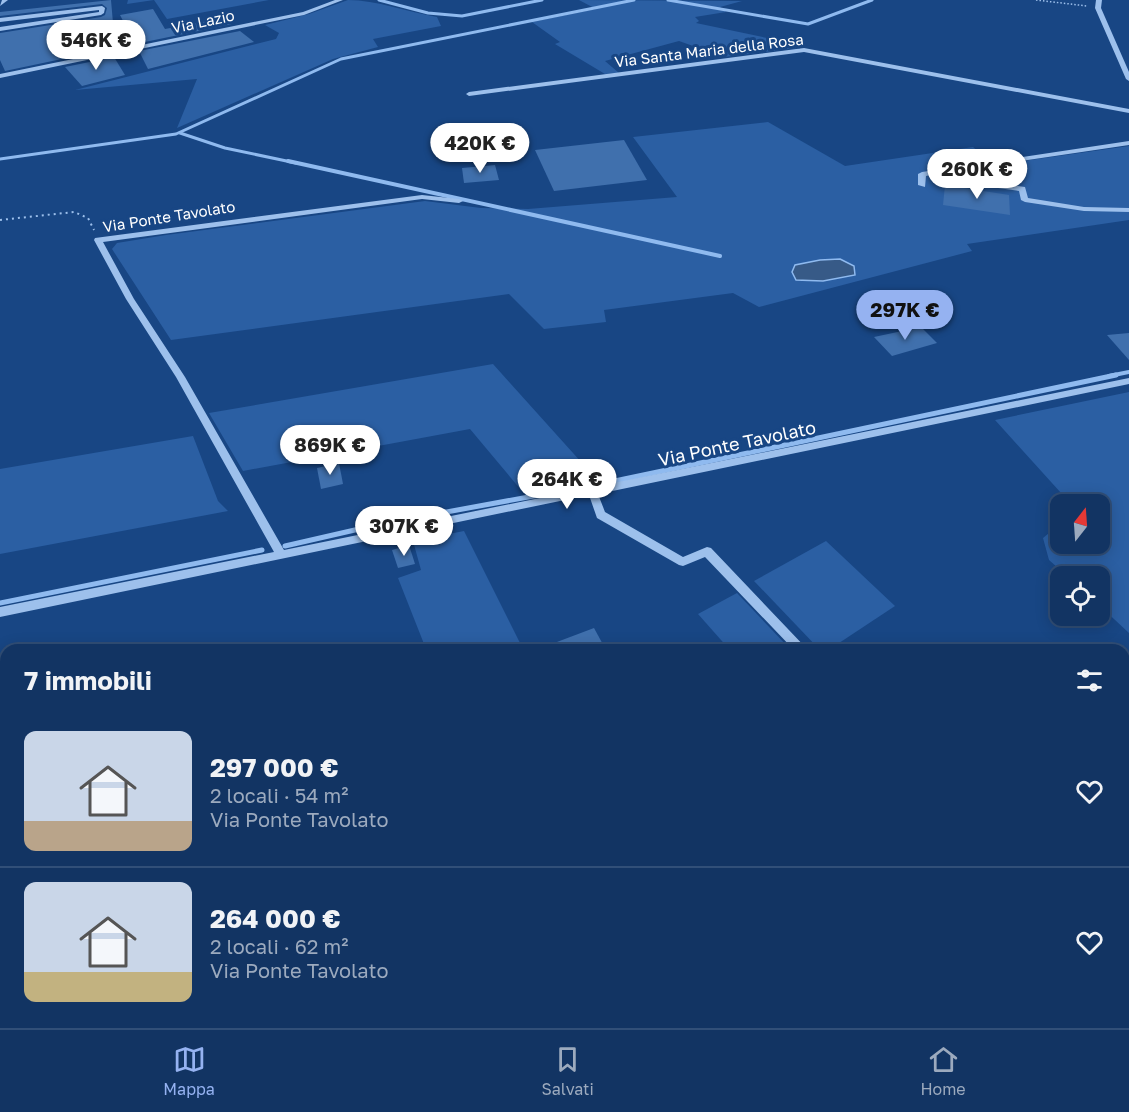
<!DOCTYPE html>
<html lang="it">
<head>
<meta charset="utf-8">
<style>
	:root { --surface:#123463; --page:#1f3f6c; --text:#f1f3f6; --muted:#9caabe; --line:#314f78; --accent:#95b2f1 }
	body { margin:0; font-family:"Golos Text",sans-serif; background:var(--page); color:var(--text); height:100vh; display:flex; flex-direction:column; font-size:22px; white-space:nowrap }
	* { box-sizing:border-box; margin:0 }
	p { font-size:20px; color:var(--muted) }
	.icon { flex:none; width:33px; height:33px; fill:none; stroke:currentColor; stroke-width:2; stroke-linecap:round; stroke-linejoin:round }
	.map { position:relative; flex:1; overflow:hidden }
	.panel { position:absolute; left:0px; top:644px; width:1130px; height:386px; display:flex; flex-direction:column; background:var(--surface); border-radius:18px 18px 0 0; box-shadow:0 3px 15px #0003,0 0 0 2px var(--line) }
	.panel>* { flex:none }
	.needle { width:39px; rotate:17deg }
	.tools { position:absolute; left:1050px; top:494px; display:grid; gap:12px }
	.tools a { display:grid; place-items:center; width:60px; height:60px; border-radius:12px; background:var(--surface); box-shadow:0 3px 15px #0003,0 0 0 2px var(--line); font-size:30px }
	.price { position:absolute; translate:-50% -51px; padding:0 14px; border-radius:21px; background:#fff; color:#222; font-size:20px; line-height:39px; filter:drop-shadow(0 2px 3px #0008) }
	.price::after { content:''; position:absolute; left:50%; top:36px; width:18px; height:14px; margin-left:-9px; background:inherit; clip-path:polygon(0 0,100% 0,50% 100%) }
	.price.active { background:var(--accent); color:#111 }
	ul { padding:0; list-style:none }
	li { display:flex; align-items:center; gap:18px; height:150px; padding:0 24px }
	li+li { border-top:2px solid var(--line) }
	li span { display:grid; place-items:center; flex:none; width:168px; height:120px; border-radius:12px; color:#555 }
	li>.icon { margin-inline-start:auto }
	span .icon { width:72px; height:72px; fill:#fffc; stroke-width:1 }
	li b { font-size:26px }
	h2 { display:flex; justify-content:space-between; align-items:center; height:72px; padding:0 24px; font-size:26px }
	.tab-bar { display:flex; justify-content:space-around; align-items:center; height:84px; border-top:2px solid var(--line); background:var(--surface); font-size:16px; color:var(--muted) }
	.tab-bar a { display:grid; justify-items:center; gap:3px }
	.tab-bar .active { color:var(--accent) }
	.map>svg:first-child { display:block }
	.green { fill:#2b5fa3 }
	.water { fill:#375a87; stroke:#8fbaef; stroke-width:1.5 }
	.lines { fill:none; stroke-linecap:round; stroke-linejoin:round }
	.stream-far2 { stroke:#8fbaef; stroke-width:3 }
	.stream-far1 { stroke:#8fbaef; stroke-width:4 }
	.stream { stroke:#8fbaef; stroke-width:5 }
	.building { fill:#4070ad }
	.path-far1 { stroke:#9dc0ec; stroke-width:1.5; stroke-dasharray:1.5 2; stroke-linecap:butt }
	.path { stroke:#9dc0ec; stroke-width:2; stroke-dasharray:2 4; stroke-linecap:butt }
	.minor { fill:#9dc0ec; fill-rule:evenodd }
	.labels { text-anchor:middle; stroke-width:6; stroke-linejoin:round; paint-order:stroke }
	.far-street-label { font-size:15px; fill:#fff; stroke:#184684 }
	.street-label { font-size:18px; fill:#fff; stroke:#184684 }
</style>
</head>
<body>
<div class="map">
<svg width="1129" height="1028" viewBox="0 0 1129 1028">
	<rect width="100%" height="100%" fill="#184684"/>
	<g class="green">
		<polygon points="128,0 269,0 167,19 154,0 127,4"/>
		<path d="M348,0C376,0 408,12 437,17L441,26L373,39L378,47L333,59L177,128L197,79L75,90L276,39L279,33L265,25L309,14Z"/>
		<polygon points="579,0 742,1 720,7 726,12 695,17 699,21 696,23 786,42 797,48 724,57 679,41 605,61 619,73 605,74 555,44 560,42 532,22 596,9"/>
		<polygon points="768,122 845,166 973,147 994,165 1129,146 1129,220 967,244 972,251 759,307 733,293 604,310 606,322 544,329 509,294 171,340 112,249 117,243 166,235 425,201 481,208 528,209 677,197 633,137"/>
		<polygon points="493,364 600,483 526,496 470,429 243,471 209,413"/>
		<polygon points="1129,392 1129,633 1100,606 1100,576 1067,576 1049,560 1043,538 1060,524 1060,543 1100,543 1100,504 1071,504 995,420"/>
		<polygon points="193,436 218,501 228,511 0,554 0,469"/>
		<polygon points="464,531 523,649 426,649 398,578 421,570 413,541"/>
		<polygon points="826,541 895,606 830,649 819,649 754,581"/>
		<polygon points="737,593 790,649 729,649 698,614"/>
	</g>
	<polygon class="water" points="840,259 854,266 855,275 823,281 796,280 792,272 795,265 820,260"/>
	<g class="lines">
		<g class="stream-far2">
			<polyline points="379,0 428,13 462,16 542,0"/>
			<polyline points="668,0 808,24 872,0"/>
			<polyline points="180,133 225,148 296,163"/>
			<polyline points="0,159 176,134 341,59 634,0"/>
		</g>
		<g class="stream-far1">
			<polyline points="288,161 720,256"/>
			<polyline points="1109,376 1129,372"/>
		</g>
		<g class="stream">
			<polyline points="285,546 381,524 610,482 1116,375"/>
			<polyline points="0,603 262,550"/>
		</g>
	</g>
	<g class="building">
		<polygon points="111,0 113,23 95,26 109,49 5,71 0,60 0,33 101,17 105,15 107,8 102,4 0,16 0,12"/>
		<polygon points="153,9 165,29 224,18 232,24 135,44 120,15"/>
		<polygon points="240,31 254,42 148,69 139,51"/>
		<polygon points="114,57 125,75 82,86 65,67"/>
		<polygon points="624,140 647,180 554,191 535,150"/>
		<polygon points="495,165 499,180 464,183 462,168"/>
		<polygon points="945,185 1009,195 1010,215 943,205"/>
		<polygon points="921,327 937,343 892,356 874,337"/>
		<polygon points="1129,333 1129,360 1107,335"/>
		<polygon points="339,463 343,484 321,489 317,468"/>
		<polygon points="409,545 415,564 398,568 392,550"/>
		<polygon points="594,628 606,650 541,650 541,648"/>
	</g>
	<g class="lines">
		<polyline class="path-far1" points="1036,0 1087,6"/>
		<polyline class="path" points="0,220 74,212 88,218 94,230"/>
		<g class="minor">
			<polygon points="2,0 8,0 0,6"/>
			<polygon points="335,0 343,0 304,15 0,78 0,74 303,12"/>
			<polygon points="1096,0 1102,0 1101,8 1129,72 1129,81 1126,79 1095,8"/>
			<polygon points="102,6 105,8 104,13 101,15 0,31 0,27 99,12 99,10 0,22 0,18"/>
			<polygon points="804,48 1129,109 1129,113 804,52 469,96 466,94 469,92"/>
			<polygon points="1129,141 1129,145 948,172 964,179 1025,187 1028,198 1084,207 1129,208 1129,212 1084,211 1025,202 1021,200 1019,191 962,183 939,173 926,176 925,187 918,185 918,174 922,172"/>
			<polygon points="422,195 459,199 463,201 459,203 422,199 103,242 134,299 185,377 284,550 1129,378 1129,384 598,494 605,512 683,557 707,547 711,548 808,650 794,650 705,557 683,566 679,565 597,518 589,495 0,617 0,607 274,552 176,377 126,299 94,240 95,238"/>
		</g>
	</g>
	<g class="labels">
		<g class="far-street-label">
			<text transform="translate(203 22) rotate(-12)" y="5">Via Lazio</text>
			<text transform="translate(709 51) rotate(-7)" y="5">Via Santa Maria della Rosa</text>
			<text transform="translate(169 217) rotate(-9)" y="5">Via Ponte Tavolato</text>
		</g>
		<g class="street-label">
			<text transform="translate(737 444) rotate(-12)" y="6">Via Ponte Tavolato</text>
		</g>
	</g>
</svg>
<div class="tools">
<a><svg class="needle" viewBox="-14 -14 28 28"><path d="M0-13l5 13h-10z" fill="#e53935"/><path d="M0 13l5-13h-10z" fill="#9caabe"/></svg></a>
<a><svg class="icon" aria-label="locate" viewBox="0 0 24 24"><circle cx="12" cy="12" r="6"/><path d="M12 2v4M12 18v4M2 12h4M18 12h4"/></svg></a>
</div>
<b class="price" style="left:96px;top:71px">546K €</b>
<b class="price" style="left:480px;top:174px">420K €</b>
<b class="price" style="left:977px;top:200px">260K €</b>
<b class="price active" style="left:905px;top:341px">297K €</b>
<b class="price" style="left:330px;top:476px">869K €</b>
<b class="price" style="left:567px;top:510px">264K €</b>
<b class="price" style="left:404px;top:557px">307K €</b>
<section class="panel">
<h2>7 immobili<svg class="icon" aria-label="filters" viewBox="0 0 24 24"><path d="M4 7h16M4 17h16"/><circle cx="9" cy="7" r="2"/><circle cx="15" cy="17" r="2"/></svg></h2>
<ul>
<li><span style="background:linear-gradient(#c9d6e8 75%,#b9a48a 0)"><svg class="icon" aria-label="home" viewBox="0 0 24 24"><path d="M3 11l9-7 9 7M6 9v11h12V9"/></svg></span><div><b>297 000 €</b><p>2 locali · 54 m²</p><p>Via Ponte Tavolato</p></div><svg class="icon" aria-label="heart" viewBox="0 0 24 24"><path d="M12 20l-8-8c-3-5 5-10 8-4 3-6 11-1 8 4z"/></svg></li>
<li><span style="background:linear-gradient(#c9d6e8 75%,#c2b280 0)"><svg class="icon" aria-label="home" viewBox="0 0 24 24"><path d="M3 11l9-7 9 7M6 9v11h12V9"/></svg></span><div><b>264 000 €</b><p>2 locali · 62 m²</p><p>Via Ponte Tavolato</p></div><svg class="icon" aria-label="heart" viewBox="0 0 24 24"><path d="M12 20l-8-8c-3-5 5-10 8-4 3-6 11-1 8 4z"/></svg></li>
</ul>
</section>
</div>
<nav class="tab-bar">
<a class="active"><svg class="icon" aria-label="map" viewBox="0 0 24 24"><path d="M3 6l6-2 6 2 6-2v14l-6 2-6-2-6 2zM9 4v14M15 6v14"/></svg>Mappa</a>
<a><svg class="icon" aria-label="saved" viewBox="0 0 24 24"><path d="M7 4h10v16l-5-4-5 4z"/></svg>Salvati</a>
<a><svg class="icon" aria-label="home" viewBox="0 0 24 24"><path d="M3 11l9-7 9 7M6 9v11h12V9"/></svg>Home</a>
</nav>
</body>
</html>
